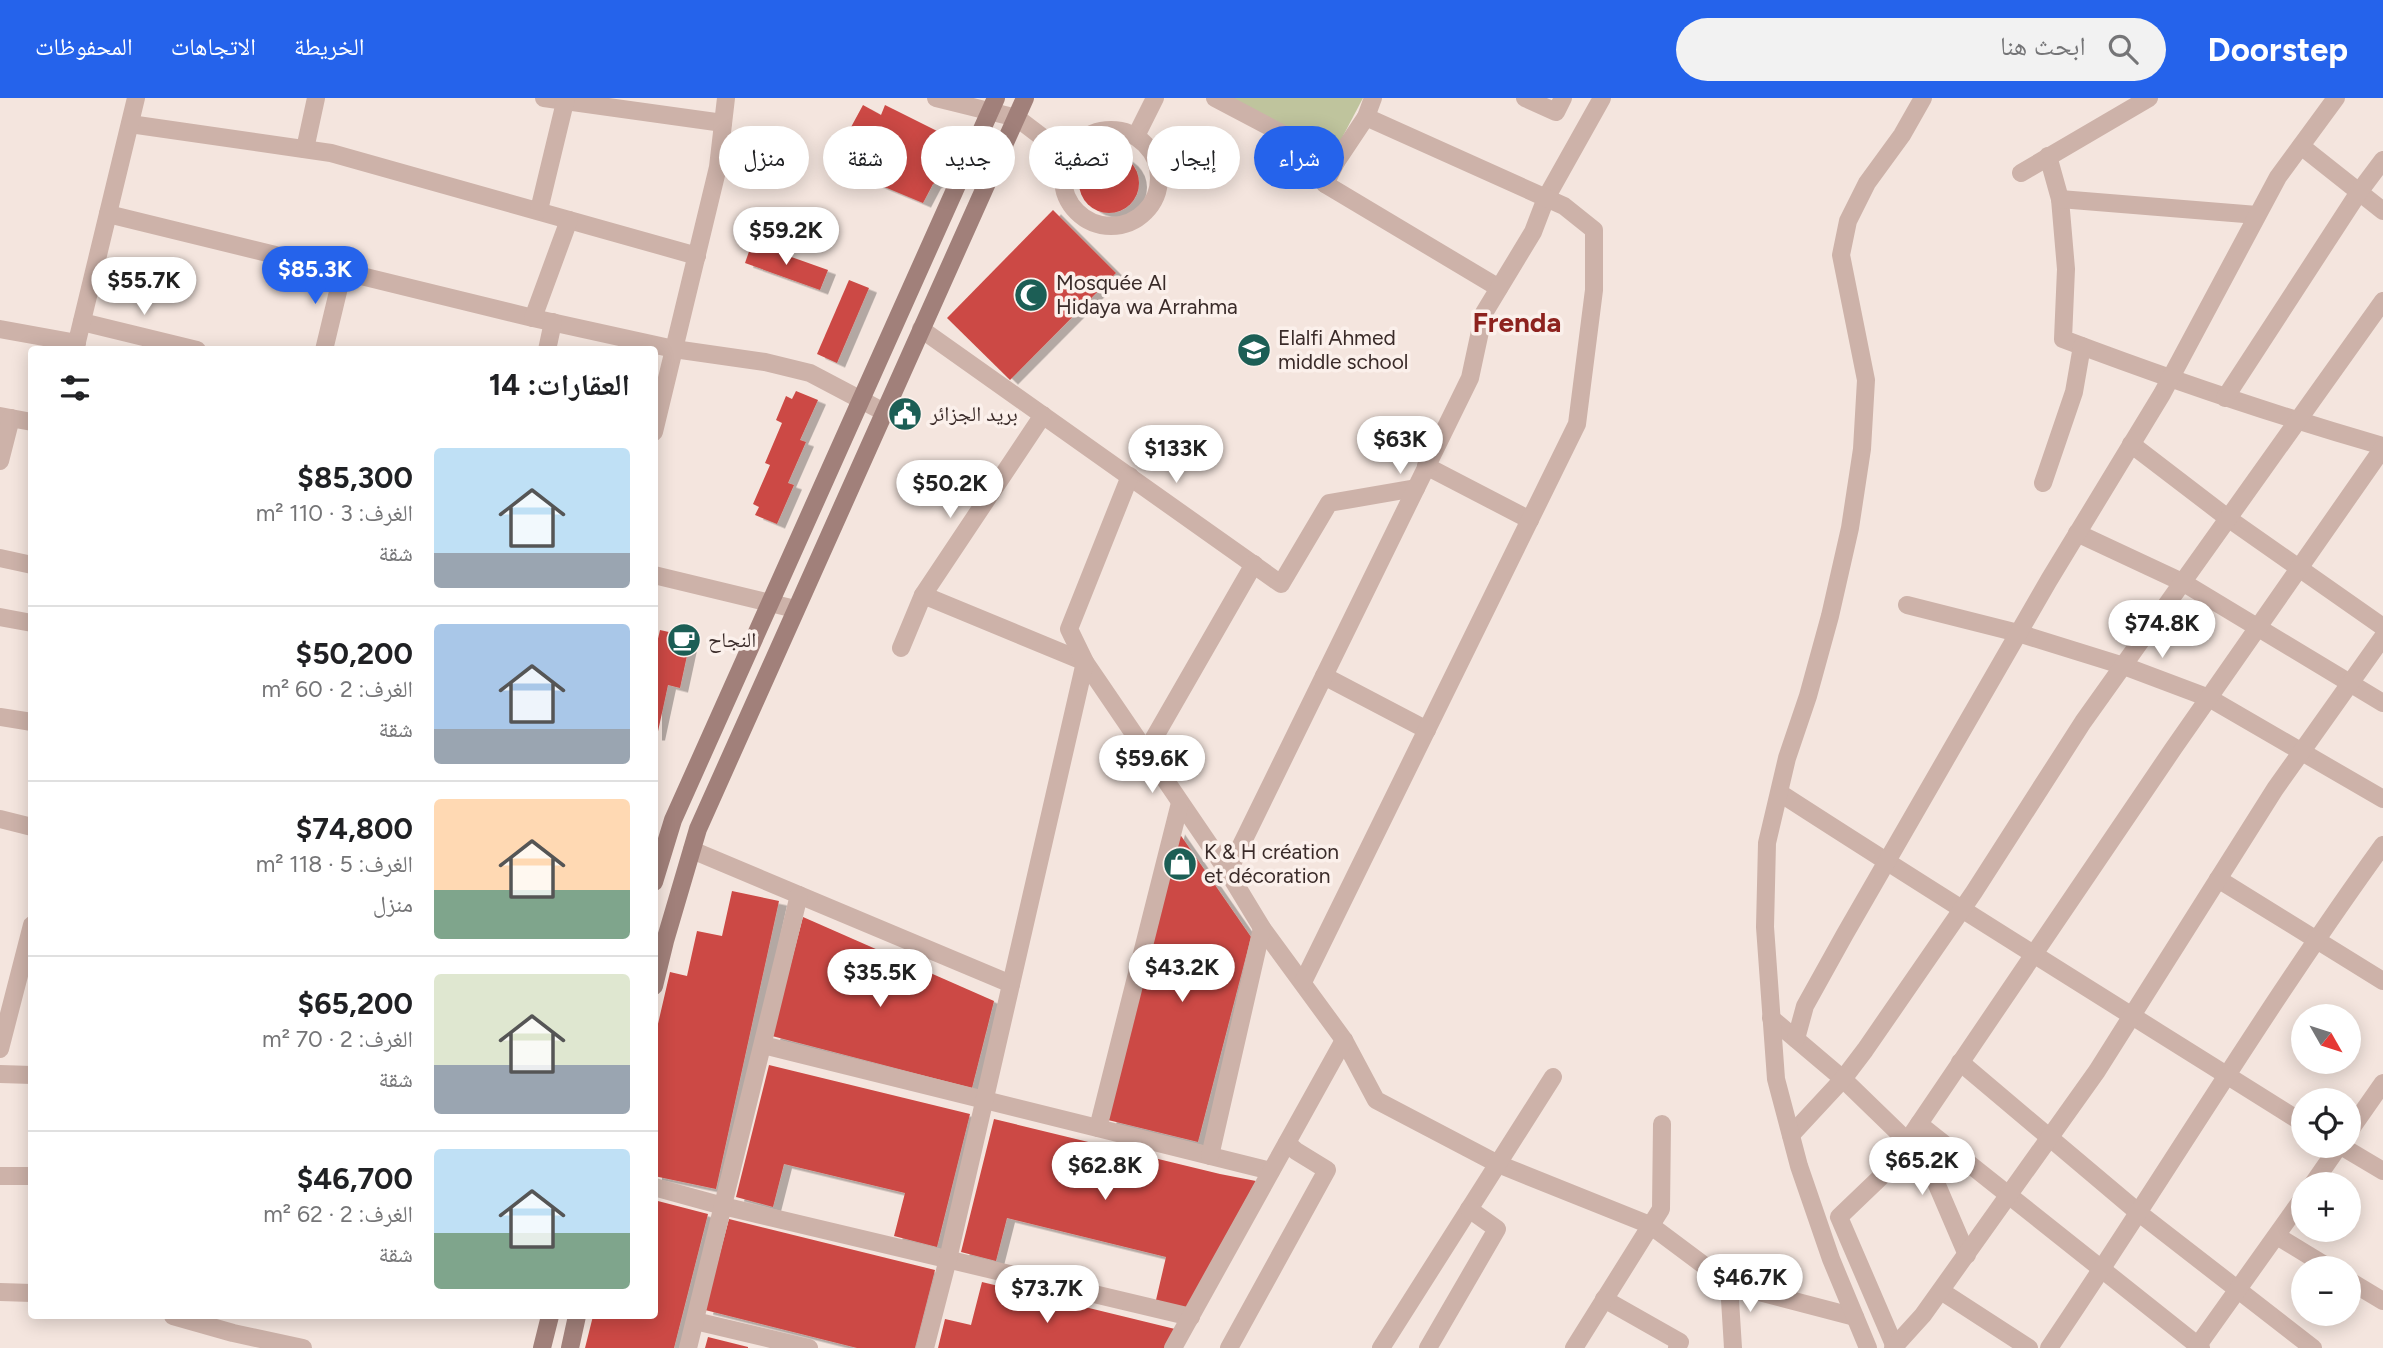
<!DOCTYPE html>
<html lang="ar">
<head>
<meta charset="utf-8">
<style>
	:root { --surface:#fff; --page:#f2f2f2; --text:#202124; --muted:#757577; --line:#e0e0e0; --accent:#2563eb }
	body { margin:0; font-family:Figtree,"Noto Naskh Arabic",sans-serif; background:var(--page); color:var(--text); direction:rtl; height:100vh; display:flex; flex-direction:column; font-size:26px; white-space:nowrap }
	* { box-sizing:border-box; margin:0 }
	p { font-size:23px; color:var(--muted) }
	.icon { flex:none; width:38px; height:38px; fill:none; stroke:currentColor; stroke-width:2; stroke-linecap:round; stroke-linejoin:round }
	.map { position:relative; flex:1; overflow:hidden; direction:ltr }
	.drawer { position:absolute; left:28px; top:248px; width:630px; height:973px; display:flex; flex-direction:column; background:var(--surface); border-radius:7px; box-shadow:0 4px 18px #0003; direction:rtl }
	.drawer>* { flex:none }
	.top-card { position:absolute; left:679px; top:28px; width:665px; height:63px; direction:rtl; display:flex; gap:14px }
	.needle { width:46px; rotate:129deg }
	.fabs { position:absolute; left:2291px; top:906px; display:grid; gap:14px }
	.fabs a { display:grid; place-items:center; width:70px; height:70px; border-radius:50%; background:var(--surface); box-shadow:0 4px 18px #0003; font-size:35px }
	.price { position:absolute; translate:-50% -60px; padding:0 16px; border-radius:24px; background:#fff; color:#222; font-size:23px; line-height:46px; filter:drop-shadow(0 2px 4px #0008) }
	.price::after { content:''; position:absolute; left:50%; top:42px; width:21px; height:16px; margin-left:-10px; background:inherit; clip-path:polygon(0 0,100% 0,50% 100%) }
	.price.on { background:var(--accent); color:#fff }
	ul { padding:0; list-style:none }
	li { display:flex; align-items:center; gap:21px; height:175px; padding:0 28px }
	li+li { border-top:2px solid var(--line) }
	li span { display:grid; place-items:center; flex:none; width:196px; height:140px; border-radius:7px; color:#555 }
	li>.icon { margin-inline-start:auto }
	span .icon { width:84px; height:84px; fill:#fffc; stroke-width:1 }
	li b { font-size:30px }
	h2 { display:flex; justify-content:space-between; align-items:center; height:84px; padding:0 28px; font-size:30px }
	.tag { padding:0 24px; border-radius:32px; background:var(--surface); box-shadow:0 4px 18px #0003; font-size:24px; line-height:63px }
	.tag.on { background:var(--accent); color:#fff }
	header { display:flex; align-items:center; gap:42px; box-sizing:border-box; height:98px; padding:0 35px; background:var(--accent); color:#fff }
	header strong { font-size:33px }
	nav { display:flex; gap:38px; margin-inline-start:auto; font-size:24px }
	.search { width:490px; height:63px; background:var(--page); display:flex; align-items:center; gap:18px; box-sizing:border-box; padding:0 24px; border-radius:38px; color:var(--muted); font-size:26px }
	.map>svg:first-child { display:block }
	.green { fill:#bfc49d }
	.building { fill:#cc4a44; filter:url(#shadow) }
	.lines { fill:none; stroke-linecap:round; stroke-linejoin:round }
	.street { stroke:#cdb2a9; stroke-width:18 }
	.secondary { stroke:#a1807a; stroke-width:18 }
	.labels { text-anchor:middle; stroke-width:7; stroke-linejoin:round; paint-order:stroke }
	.poi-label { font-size:21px; fill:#3a2b29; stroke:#fbf0eb; text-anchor:start }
	.district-label { font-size:28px; font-weight:bold; fill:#8d221e; stroke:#fbf0eb }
</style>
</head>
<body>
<header>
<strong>Doorstep</strong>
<div class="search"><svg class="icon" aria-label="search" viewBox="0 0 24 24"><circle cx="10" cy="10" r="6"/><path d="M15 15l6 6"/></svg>ابحث هنا</div>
<nav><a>الخريطة</a><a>الاتجاهات</a><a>المحفوظات</a></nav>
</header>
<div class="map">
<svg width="2383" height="1250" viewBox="0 0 2383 1250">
	<defs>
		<filter id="shadow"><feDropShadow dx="8" dy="4.5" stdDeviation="0" flood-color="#0004"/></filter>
	</defs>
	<rect width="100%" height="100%" fill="#f4e5de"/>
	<polygon class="green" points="1224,0 1363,0 1333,57"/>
	<g class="building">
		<polygon points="863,7 881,17 885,7 953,41 944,60 946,70 940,82 933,86 923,105 846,73 855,47 844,42"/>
		<circle cx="1109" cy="85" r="30"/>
		<polygon points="1053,112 1116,175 1010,282 947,220"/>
		<polygon points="752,145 828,172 820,192 745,165"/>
		<polygon points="849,182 869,190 837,265 817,256"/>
		<polygon points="796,293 818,302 800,342 806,344 788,385 794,387 777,426 755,417 759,409 753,406 770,367 765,365 782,325 776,322 786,298 792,301"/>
		<polygon points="660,532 691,539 680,590 668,587 657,638 654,638 654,558"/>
		<polygon points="1177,732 1251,839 1198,1044 1108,1022"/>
		<polygon points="732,793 779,803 716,1091 654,1078 654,943 670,874 687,878 697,833 722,838"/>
		<polygon points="803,819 994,903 972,990 772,938"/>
		<polygon points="769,967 970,1016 937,1149 894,1138 905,1095 784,1066 773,1109 736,1099"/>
		<polygon points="994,1021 1220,1076 1256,1083 1186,1210 1156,1202 1166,1159 1007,1120 996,1163 961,1154"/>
		<polygon points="654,1102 708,1116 674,1250 585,1250 593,1218 654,1218"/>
		<polygon points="729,1121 935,1172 915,1250 857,1250 705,1212"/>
		<polygon points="982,1184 1175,1231 1165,1250 938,1250 945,1221 971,1227"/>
		<polygon points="708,1239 748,1249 748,1250 705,1250"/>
	</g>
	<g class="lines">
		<g class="street">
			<polyline points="544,0 723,25"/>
			<polyline points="936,0 1017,20 1067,58"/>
			<polyline points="1215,0 1336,64 1325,86"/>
			<polyline points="1525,0 1556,14 1563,0"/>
			<polyline points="130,26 331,55 697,158"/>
			<circle cx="1111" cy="80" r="48"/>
			<polyline points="1136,38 1155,0"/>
			<polyline points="1298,44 1325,86 1499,190"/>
			<polyline points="2301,48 2383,113"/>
			<polyline points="305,51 316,0"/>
			<path d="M2048,58L2060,101L2066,171L2063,241C2169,281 2274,317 2383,348"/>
			<polyline points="1336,64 1366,19 1373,0"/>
			<polyline points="2021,75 2149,0"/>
			<polyline points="2060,101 2257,117"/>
			<polyline points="539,112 566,0"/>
			<polyline points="108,116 533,220 674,251 765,264 810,275 884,314"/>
			<polyline points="533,220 569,122"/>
			<polyline points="82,224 197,252"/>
			<polyline points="0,231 77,245"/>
			<polyline points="921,231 1281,486 1329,405 1416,390"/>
			<polyline points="75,252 136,0"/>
			<polyline points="324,252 343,173"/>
			<polyline points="547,252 553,224"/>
			<polyline points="2225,300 2359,94 2383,62"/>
			<polyline points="0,318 32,324"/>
			<polyline points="654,334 718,69 726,0"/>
			<polyline points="2131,346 2229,421 2383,529"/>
			<polyline points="0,363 11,320"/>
			<polyline points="1426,368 1530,422"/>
			<polyline points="2043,385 2074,294 2082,248"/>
			<polyline points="2077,435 2184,485 2383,605"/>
			<polyline points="0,460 32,467"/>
			<polyline points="654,477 795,511"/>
			<polyline points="923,497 1085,564 1228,774 1262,830 1344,942 1376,1002 1498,1066 1650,1127 1729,1186 1855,1219"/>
			<polyline points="1907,507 2018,535 2124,568 2209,600 2383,701"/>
			<polyline points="0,519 32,525"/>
			<polyline points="901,550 923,497 1043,317"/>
			<polyline points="1324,578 1427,632"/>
			<polyline points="0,619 32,624"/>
			<polyline points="1146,654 1254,466"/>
			<path d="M1780,695C1953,807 2128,915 2303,1025"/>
			<polyline points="0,721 32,729"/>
			<polyline points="692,752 1011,886"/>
			<polyline points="1228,774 1470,280 1484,215 1533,134 1546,100 1602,0"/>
			<polyline points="2218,781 2383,883"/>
			<polyline points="1303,884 1577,326 1594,192 1594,132 1564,108 1366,19"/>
			<polyline points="1771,920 1843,981 1907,1043"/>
			<polyline points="1796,941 1805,908 1845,836 2049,482 2162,296 2278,79 2336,0"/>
			<polyline points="763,947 1271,1073"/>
			<polyline points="0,951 32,827"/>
			<polyline points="1960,964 2139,1115 2313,1250"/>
			<polyline points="0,976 32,977"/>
			<polyline points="1919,1026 2201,1250"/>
			<polyline points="1919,1026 1937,1087 1967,1157"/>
			<polyline points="1098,1030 1180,705"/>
			<polyline points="2348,1035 2383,985"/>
			<polyline points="1791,1037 1843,981 1865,952 1974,794 2083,624 2383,203"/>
			<polyline points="2341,1048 2383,1073"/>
			<polyline points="1210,1058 1262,830"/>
			<polyline points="0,1078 32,1078"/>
			<polyline points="2312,1087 2339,1048"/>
			<polyline points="654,1089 723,1108 1191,1219"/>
			<polyline points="2277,1138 2331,1171"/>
			<polyline points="2348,1182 2383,1203"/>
			<polyline points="1729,1186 1733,1250"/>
			<polyline points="1941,1193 2029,1250"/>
			<polyline points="0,1194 32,1195"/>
			<polyline points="1604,1201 1680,1244 1677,1250"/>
			<polyline points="173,1218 233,1235 303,1250"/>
			<polyline points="695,1223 809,1250"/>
			<polyline points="1895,1249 1839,1119 1887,1073 2173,651 2383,350"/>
			<polyline points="688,1250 799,797"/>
			<polyline points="925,1250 948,1161 1085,564 1069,531 1130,378"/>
			<polyline points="1173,1250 1344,942"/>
			<polyline points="1229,1250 1327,1072 1296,1053 1287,1045"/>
			<polyline points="1381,1250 1553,979"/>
			<polyline points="1428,1250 1497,1131 1469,1111"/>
			<polyline points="1574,1250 1661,1111 1662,1026"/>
			<polyline points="1868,1250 1831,1161 1799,1068 1776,981 1765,829 1767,745 1787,660 1808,598 1830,518 1850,430 1862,351 1866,282 1841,157 1848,123 1867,85 1902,37 1923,0"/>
			<polyline points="1893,1250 1923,1217 2097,973 2275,691 2383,539"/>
			<path d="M2049,1250C2162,1083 2265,910 2383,747"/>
			<polyline points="2196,1250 2303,1100"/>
		</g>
		<g class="secondary">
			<polyline points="654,784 673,722 996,0"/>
			<polyline points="654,888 665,843 698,731 1025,0"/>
			<polyline points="542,1250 550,1218"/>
			<polyline points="570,1250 577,1218"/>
		</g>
	</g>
	<defs>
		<g id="mosque-disc" transform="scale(1.75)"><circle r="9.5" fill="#1c5e55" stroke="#fbf0eb"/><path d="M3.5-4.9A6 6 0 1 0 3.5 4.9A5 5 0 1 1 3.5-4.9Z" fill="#fff"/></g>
		<g id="school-disc" transform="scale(1.75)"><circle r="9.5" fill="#1c5e55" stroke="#fbf0eb"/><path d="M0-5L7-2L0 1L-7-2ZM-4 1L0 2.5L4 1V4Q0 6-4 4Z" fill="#fff"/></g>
		<g id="civic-disc" transform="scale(1.75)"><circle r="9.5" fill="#1c5e55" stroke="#fbf0eb"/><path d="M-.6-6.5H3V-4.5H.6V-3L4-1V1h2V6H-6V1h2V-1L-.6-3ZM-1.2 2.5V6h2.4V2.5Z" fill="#fff"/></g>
		<g id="cafe-disc" transform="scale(1.75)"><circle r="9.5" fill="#1c5e55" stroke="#fbf0eb"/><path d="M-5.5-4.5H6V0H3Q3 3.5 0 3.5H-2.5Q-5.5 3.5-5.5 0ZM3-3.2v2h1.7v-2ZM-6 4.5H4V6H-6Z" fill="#fff"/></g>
		<g id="shop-disc" transform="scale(1.75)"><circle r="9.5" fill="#1c5e55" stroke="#fbf0eb"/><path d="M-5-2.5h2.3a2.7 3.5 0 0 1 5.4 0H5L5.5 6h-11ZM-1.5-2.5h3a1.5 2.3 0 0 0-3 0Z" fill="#fff"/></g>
	</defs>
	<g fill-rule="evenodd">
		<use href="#mosque-disc" x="1031" y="197"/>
		<use href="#school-disc" x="1254" y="252"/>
		<use href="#civic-disc" x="905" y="316"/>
		<use href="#cafe-disc" x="684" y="542"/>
		<use href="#shop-disc" x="1180" y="766"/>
	</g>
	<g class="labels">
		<g class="poi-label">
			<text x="1056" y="192">Mosquée Al<tspan x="1056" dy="24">Hidaya wa Arrahma</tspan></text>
			<text x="1278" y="247">Elalfi Ahmed<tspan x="1278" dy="24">middle school</tspan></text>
			<text x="930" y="323">بريد الجزائر</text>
			<text x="708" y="549">النجاح</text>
			<text x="1204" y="761">K &amp; H création<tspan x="1204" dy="24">et décoration</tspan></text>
		</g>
		<g class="district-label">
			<text x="1517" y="234">Frenda</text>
		</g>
	</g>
</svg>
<div class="fabs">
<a><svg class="needle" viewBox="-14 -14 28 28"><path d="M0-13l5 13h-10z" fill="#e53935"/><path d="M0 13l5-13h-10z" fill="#757577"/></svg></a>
<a><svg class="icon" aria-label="locate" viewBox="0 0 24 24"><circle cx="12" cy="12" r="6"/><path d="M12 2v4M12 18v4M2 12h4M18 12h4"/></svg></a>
<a>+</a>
<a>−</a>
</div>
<b class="price" style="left:786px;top:169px">$59.2K</b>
<b class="price on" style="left:315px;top:208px">$85.3K</b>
<b class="price" style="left:144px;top:219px">$55.7K</b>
<b class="price" style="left:1400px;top:378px">$63K</b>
<b class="price" style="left:1176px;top:387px">$133K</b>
<b class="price" style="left:950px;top:422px">$50.2K</b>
<b class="price" style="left:2162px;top:562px">$74.8K</b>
<b class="price" style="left:1152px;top:697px">$59.6K</b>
<b class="price" style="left:1182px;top:906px">$43.2K</b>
<b class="price" style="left:880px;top:911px">$35.5K</b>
<b class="price" style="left:1922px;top:1099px">$65.2K</b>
<b class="price" style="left:1105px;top:1104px">$62.8K</b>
<b class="price" style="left:1750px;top:1216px">$46.7K</b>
<b class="price" style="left:1047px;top:1227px">$73.7K</b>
<div class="top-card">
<a class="tag on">شراء</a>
<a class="tag">إيجار</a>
<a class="tag">تصفية</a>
<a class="tag">جديد</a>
<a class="tag">شقة</a>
<a class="tag">منزل</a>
</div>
<section class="drawer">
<h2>العقارات: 14<svg class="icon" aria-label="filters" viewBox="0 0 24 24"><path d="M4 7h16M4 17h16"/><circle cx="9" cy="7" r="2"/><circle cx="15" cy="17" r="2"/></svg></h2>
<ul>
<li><span style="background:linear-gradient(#bfe0f5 75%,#9aa5b1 0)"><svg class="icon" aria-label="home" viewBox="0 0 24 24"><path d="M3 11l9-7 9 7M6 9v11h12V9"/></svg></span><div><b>$85,300</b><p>الغرف: 3 · 110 m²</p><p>شقة</p></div></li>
<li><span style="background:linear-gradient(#a9c7e8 75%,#9aa5b1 0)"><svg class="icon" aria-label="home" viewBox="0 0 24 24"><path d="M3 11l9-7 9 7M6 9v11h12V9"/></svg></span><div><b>$50,200</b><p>الغرف: 2 · 60 m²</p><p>شقة</p></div></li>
<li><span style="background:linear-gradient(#ffd9b3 65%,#7fa58c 0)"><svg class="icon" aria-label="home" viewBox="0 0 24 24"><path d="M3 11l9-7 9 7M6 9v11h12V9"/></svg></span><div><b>$74,800</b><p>الغرف: 5 · 118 m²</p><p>منزل</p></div></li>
<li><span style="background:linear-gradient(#dfe7d0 65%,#9aa5b1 0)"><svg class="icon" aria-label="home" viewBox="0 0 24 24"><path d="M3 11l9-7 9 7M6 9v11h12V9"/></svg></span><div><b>$65,200</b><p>الغرف: 2 · 70 m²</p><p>شقة</p></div></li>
<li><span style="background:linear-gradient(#bfe0f5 60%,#7fa58c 0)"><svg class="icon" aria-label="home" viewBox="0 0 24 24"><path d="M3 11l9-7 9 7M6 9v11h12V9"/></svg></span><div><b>$46,700</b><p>الغرف: 2 · 62 m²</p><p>شقة</p></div></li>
</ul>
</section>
</div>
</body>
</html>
